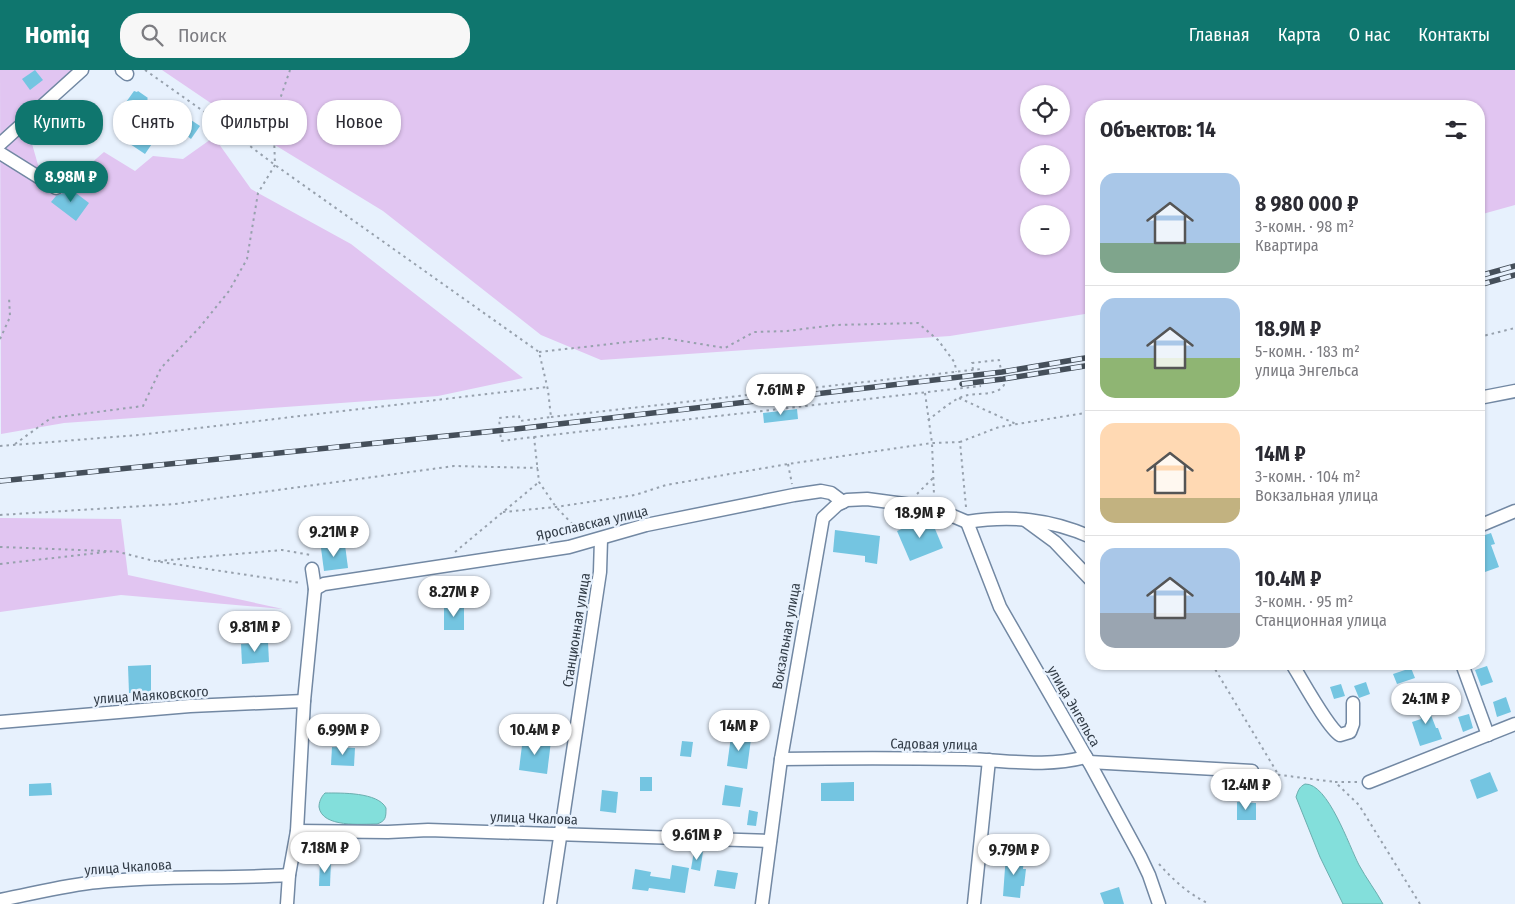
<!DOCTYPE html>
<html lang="ru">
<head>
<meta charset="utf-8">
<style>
	:root { --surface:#fff; --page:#f7f7f7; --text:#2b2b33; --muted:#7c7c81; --line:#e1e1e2; --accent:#0f766e }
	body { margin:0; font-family:"Fira Sans Condensed",sans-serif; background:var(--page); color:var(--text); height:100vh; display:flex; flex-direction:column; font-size:19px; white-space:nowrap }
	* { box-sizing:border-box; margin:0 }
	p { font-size:16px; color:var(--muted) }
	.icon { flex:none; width:28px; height:28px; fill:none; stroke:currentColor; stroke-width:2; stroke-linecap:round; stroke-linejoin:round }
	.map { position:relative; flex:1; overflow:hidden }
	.drawer { position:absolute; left:1085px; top:30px; width:400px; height:570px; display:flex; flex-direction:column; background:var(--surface); border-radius:20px; box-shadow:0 1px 4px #0004 }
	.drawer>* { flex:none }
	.guide { position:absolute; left:15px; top:30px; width:475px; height:45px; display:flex; gap:10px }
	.buttons { position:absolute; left:1020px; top:15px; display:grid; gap:10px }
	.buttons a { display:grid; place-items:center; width:50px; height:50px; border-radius:50%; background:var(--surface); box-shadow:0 1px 4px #0004; font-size:25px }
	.price { position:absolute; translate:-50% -42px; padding:0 11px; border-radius:18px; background:#fff; color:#222; font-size:16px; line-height:32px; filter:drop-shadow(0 1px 2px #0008) }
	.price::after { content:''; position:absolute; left:50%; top:30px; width:15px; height:11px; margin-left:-8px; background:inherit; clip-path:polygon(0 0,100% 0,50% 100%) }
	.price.selected { background:var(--accent); color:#fff }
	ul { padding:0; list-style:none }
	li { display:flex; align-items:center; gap:15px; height:125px; padding:0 15px }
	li+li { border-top:1px solid var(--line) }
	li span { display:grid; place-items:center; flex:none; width:140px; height:100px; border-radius:15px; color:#555 }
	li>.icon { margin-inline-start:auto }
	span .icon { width:60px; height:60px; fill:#fffc; stroke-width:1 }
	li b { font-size:21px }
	h2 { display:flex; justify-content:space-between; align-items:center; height:60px; padding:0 15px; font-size:21px }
	.pill { padding:0 18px; border-radius:20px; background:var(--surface); box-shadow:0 1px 4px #0004; font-size:18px; line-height:45px }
	.pill.selected { background:var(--accent); color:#fff }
	header { display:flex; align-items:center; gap:30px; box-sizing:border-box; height:70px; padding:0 25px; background:var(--accent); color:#fff }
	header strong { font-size:24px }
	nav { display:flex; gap:28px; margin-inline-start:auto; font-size:18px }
	.search { width:350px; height:45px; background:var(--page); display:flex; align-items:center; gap:12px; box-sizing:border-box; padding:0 18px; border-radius:20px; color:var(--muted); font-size:19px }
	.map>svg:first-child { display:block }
	.green { fill:#e1c5f1; fill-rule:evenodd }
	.water { fill:#83dfdb; stroke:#6baeaf }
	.building { fill:#74c5e1 }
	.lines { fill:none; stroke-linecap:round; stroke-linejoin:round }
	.minor-casing { stroke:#7288a3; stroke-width:15 }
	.path { stroke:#97a1ad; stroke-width:2; stroke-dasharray:2.5 4; stroke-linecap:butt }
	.minor { stroke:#fff; stroke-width:12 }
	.rail-casing { stroke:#454f5a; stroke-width:5.5 }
	.rail { stroke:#e7f1fd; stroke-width:4; stroke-dasharray:11; stroke-linecap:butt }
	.labels { text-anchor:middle; stroke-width:5; stroke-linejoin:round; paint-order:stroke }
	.street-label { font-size:14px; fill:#323c47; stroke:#e7f1fd }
</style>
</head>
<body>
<header>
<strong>Homiq</strong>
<div class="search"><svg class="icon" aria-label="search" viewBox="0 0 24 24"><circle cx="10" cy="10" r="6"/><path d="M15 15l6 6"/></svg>Поиск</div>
<nav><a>Главная</a><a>Карта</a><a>О нас</a><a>Контакты</a></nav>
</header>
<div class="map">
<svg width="1515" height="834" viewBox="0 0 1515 834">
	<rect width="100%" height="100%" fill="#e7f1fd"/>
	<g class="green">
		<polygon points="0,0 74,0 25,49 40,102 73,109 104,82 135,101 153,86 183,89 214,67 251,119 351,174 523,308 438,326 64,353 1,364"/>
		<path d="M162,0H1515V135L1479,145V36H1091V243L950,266L601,290L541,265L383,141L252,61ZM1029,24H1061V56H1029ZM1029,84H1061V116H1029ZM1029,144H1061V176H1029Z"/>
		<polygon points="0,448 121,449 128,505 283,539 121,525 0,542"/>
	</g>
	<g class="water">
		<path d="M1305,714C1328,713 1349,776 1359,795C1366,808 1376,821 1383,834H1343L1320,787L1296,727C1298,721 1299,717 1305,714Z"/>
		<path d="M325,723C341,723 378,722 386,738C386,747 386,751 377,754C362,754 322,758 319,737C319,732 321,727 325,723Z"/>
	</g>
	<g class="building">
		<polygon points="35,0 43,10 30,20 22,9"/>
		<polygon points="134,21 137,22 138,21 148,28 147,29 149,31 136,49 158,65 145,84 130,74 140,60 119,62 114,58 114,49"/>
		<polygon points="53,37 68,52 51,69 36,53"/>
		<polygon points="191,50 200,56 191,69 182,62"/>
		<polygon points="64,114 89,133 76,151 51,132 56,126 63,123"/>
		<polygon points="797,339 798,349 764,353 763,343"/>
		<polygon points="930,447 943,478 910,491 897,461"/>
		<polygon points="835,460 880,466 877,494 865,492 865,486 833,482"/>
		<polygon points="1491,463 1495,474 1491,475 1499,497 1485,502 1479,483 1479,467"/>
		<polygon points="345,475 348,498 324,501 321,478"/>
		<rect x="444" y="537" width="20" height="23"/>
		<polygon points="268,572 269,592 242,594 241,574"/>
		<polygon points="151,595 151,622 129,623 128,596"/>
		<polygon points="1487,596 1493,612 1481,616 1475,600"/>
		<polygon points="1411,598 1415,608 1397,614 1393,604"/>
		<polygon points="1366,612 1370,624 1359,628 1354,616"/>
		<polygon points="1341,614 1345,626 1334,629 1330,617"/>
		<polygon points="1506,627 1511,642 1497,647 1493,632"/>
		<polygon points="1426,629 1430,640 1429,640 1436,658 1438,658 1442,669 1420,676 1412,652 1421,649 1415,633"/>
		<polygon points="1469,644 1473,658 1463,662 1458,647"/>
		<polygon points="731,666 751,669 747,699 727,696"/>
		<polygon points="523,667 551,671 547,704 519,700"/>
		<polygon points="682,671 693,672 691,687 680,686"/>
		<polygon points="332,677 355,678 354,696 331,695"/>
		<polygon points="1490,702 1498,721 1477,729 1470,710"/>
		<rect x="640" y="707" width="12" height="14"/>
		<polygon points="854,712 854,731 821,731 821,713"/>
		<polygon points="51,713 52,725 29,726 29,714"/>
		<polygon points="725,715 743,718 740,737 722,735"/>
		<polygon points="602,720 618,722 616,743 600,741"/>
		<polygon points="1237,732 1256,733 1256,750 1237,750"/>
		<polygon points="749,740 758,742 756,756 747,755"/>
		<polygon points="694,781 703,782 700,801 691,799"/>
		<polygon points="1006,784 1024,786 1023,799 1026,799 1024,816 1021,816 1020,828 1003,826"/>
		<polygon points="320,791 331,791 330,816 319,816"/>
		<polygon points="672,795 689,798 685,823 649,818 648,821 632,819 635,799 651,802 650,806 670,809"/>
		<polygon points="717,800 738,803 735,819 714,816"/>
		<polygon points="1119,817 1124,834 1104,834 1100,823"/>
	</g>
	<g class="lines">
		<g class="minor-casing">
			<g id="minor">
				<polyline points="122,0 127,4"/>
				<polyline points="0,74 82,0"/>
				<polyline points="0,83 56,118"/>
				<polyline points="1479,328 1515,321"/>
				<polyline points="1025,450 1055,472 1091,510"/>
				<polyline points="967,452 1000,537 1089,692 1140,786 1149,805 1159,834"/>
				<path d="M967,452C1011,445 1050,449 1091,467"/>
				<polyline points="1479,456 1515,441"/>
				<polyline points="315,519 324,514 569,477 646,455 794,425 821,421 831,423 843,432"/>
				<path d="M1292,594C1301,608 1328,658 1340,665L1350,662L1353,654V633"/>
				<polyline points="1462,594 1488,665"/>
				<polyline points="0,652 190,636 304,631"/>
				<path d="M781,689C842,688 903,688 965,689C1008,690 1043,698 1086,687"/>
				<polyline points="1089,692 1252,701"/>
				<polyline points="1369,712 1515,654"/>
				<polyline points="297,761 388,762 428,760 770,771"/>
				<path d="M0,830C32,824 65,815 98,812C161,805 225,809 289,805"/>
				<polyline points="287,834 289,805 297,761 304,631 315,519 312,499"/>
				<polyline points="550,834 600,502 601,469"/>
				<polyline points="762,834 781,689 823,448 837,435 847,430 867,429 934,438 967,452"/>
				<polyline points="974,834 989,690"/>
			</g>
		</g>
		<g class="path">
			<polyline points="145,0 213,48 275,95 539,282 548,320 551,347 520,351 519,346 499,348 501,371 534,367 539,412 556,437 580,462"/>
			<polyline points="1479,267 1515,258"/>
			<polyline points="0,269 10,247 9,227"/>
			<polyline points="539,282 664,268 725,278 754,262 787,261 835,255 918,253 938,270 955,293 956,302"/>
			<polyline points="925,323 932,373 934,425"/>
			<polyline points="959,328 1016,354"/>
			<polyline points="551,347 981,299"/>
			<path d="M928,350C939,342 952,330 964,326C977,322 996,327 1004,315L999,290L972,293L973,300"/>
			<polyline points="534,367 981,316"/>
			<polyline points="15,374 51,348 143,336 161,298 200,257 229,221 247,189 258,123 275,95 274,65 278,35 290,0"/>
			<polyline points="0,376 139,365 547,317"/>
			<polyline points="788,394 792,414"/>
			<polyline points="917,424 933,408"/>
			<polyline points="966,437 960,372 999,357 1091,342"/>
			<polyline points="503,442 556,437 635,425 666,415 788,394 932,373 960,372"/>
			<polyline points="0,445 175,434 454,396 538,398"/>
			<polyline points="0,477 107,481"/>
			<polyline points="455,482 539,412"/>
			<polyline points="158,491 282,480 311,485 311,487"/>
			<polyline points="0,494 115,481 154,491 301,513"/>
			<polyline points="1212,594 1278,704"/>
			<polyline points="1265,703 1335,712"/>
			<polyline points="1357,712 1335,712 1359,735 1420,834"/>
			<path d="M1159,794C1174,811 1189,824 1209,834"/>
		</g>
		<use href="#minor" class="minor"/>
		<g class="rail-casing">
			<g id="rail">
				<polyline points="1479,206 1515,196"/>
				<polyline points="1479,215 1515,205"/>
				<polyline points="962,314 1003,309 1091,295"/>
				<polyline points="0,411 516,359 1002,302 1091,287"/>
			</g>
		</g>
		<use href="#rail" class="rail"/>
	</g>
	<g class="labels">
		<g class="street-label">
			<text transform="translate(592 453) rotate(-13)" y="5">Ярославская улица</text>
			<text transform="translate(576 560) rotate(-81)" y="5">Станционная улица</text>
			<text transform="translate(786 566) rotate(-80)" y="5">Вокзальная улица</text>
			<text transform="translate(151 625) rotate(-4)" y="5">улица Маяковского</text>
			<text transform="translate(1074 636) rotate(60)" y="5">улица Энгельса</text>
			<text transform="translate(934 674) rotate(1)" y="5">Садовая улица</text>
			<text transform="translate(534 748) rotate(2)" y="5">улица Чкалова</text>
			<text transform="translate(128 797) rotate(-4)" y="5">улица Чкалова</text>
		</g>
	</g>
</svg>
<div class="buttons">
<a><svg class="icon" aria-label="locate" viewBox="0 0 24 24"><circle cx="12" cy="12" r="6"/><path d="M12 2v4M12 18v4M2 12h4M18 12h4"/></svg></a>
<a>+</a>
<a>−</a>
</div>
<b class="price selected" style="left:71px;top:133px">8.98M ₽</b>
<b class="price" style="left:781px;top:346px">7.61M ₽</b>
<b class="price" style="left:920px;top:469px">18.9M ₽</b>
<b class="price" style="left:334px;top:488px">9.21M ₽</b>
<b class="price" style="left:454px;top:548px">8.27M ₽</b>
<b class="price" style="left:255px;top:583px">9.81M ₽</b>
<b class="price" style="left:1426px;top:655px">24.1M ₽</b>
<b class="price" style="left:739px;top:682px">14M ₽</b>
<b class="price" style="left:343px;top:686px">6.99M ₽</b>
<b class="price" style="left:535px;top:686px">10.4M ₽</b>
<b class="price" style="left:1246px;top:741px">12.4M ₽</b>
<b class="price" style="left:697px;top:791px">9.61M ₽</b>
<b class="price" style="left:325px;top:804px">7.18M ₽</b>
<b class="price" style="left:1014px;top:806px">9.79M ₽</b>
<div class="guide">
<a class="pill selected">Купить</a>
<a class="pill">Снять</a>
<a class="pill">Фильтры</a>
<a class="pill">Новое</a>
</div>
<section class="drawer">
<h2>Объектов: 14<svg class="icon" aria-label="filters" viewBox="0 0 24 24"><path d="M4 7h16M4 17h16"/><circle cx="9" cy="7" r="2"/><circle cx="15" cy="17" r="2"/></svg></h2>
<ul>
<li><span style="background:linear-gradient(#a9c7e8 70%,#7fa58c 0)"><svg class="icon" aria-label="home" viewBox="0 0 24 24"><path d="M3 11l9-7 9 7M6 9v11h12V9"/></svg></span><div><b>8 980 000 ₽</b><p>3-комн. · 98 m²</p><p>Квартира</p></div></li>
<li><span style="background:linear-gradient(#a9c7e8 60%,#8fb573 0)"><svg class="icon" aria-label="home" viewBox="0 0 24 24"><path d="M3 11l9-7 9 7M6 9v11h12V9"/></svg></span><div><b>18.9M ₽</b><p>5-комн. · 183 m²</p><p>улица Энгельса</p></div></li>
<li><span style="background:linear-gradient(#ffd9b3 75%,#c2b280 0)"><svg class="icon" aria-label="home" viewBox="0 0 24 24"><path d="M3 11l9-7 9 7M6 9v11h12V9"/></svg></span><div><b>14M ₽</b><p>3-комн. · 104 m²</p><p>Вокзальная улица</p></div></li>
<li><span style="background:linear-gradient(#a9c7e8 65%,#9aa5b1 0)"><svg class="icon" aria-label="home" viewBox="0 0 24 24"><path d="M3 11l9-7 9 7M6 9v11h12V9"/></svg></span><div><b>10.4M ₽</b><p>3-комн. · 95 m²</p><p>Станционная улица</p></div></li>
</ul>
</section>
</div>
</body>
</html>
